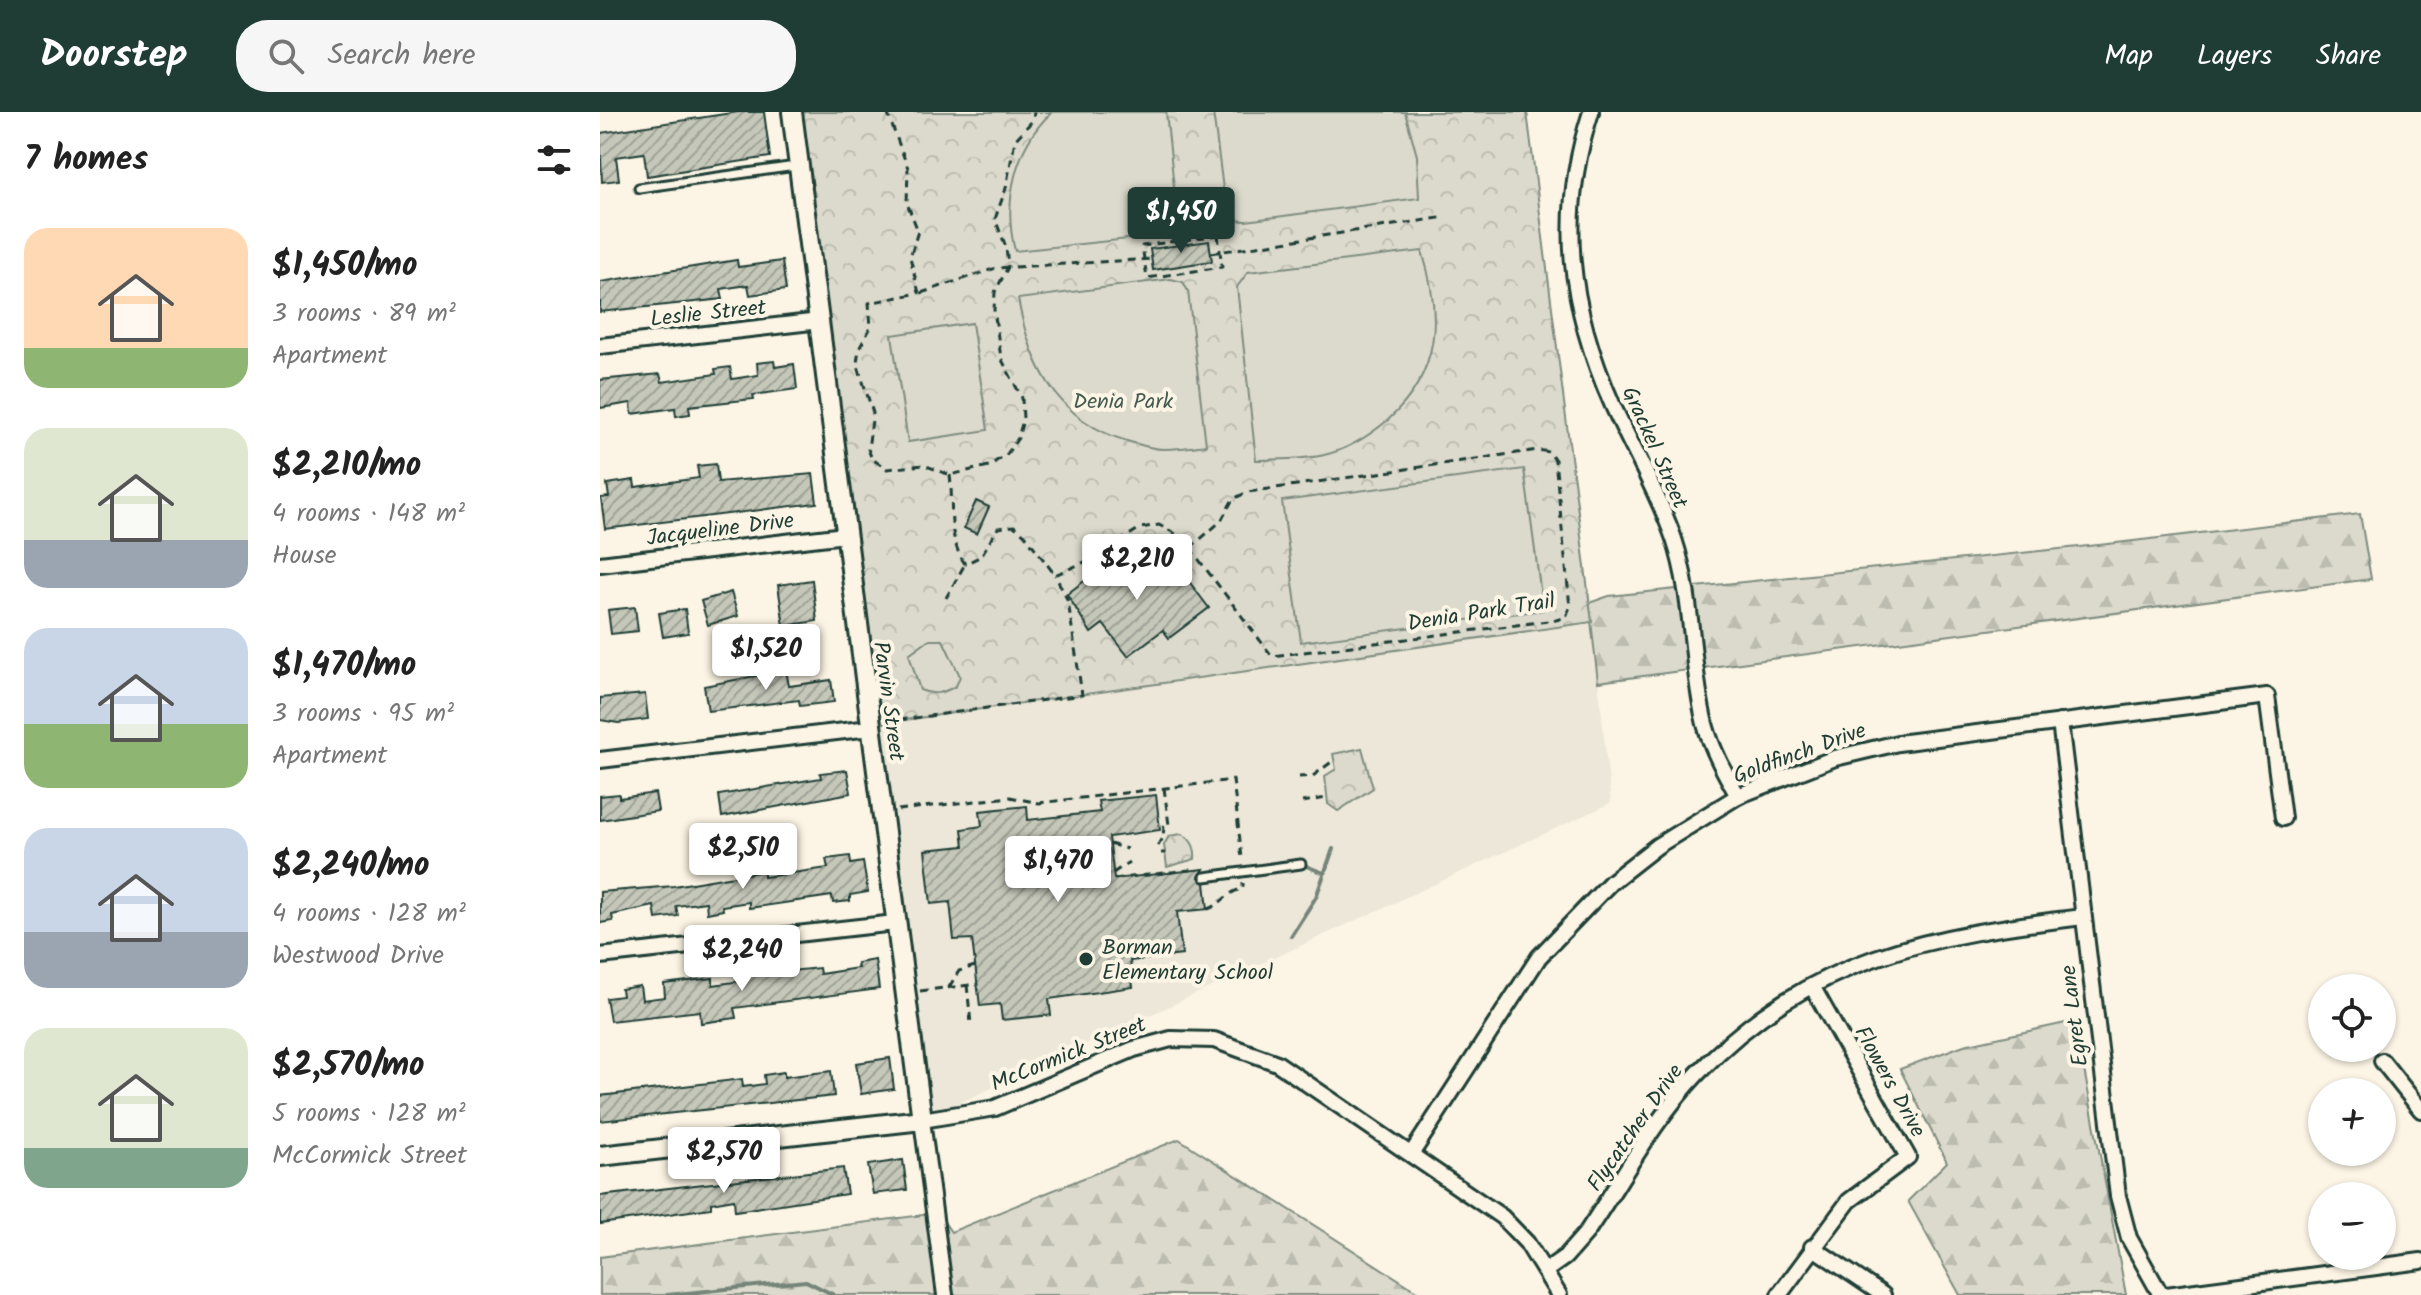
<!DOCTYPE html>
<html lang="en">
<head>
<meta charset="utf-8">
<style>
	:root { --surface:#fff; --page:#f6f6f6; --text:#222; --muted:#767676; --accent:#1f3d34 }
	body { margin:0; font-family:Kalam,sans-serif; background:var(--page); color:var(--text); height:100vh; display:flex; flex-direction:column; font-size:30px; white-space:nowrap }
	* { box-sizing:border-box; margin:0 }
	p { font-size:26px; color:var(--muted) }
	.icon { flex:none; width:44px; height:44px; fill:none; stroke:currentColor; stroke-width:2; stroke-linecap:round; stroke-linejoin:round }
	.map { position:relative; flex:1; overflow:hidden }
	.drawer { display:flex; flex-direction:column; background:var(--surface); width:600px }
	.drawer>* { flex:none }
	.controls { position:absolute; left:1708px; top:862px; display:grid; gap:16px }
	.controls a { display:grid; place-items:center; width:88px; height:88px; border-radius:50%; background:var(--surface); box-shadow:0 2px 6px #0004; font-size:40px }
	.price { position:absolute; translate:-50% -68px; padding:0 18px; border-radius:8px; background:#fff; color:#222; font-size:26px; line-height:52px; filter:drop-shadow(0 2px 4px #0008) }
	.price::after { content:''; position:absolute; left:50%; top:48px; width:24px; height:18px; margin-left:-12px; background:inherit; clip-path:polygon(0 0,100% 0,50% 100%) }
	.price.selected { background:var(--accent); color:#fff }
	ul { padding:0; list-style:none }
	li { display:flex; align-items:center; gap:24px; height:200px; padding:0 24px }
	li span { display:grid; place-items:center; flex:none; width:224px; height:160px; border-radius:24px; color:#555 }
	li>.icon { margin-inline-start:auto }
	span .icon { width:96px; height:96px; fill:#fffc; stroke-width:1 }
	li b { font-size:34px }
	h2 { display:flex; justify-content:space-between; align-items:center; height:96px; padding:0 24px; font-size:34px }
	header { display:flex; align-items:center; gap:48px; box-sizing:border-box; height:112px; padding:0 40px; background:var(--accent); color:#fff }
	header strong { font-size:38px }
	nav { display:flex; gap:44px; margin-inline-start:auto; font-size:28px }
	.search { width:560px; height:72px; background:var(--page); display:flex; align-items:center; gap:20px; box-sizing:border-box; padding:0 28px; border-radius:32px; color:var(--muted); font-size:30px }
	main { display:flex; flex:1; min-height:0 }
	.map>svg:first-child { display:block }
	.built { fill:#ece7d8 }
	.forest { fill:url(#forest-firs); stroke:#7e8c80; stroke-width:2 }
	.park { fill:url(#park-crowns); stroke:#7e8c80; stroke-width:2 }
	.garden { fill:#dcdacc; stroke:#7e8c80; stroke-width:2 }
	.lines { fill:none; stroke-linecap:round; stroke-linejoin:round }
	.stream { stroke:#758479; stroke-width:4 }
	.building { fill:url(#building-hatch); stroke:#1f3d34; stroke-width:2 }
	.service-casing { stroke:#1f3d34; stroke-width:13 }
	.minor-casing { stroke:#1f3d34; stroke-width:20 }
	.tertiary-casing { stroke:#1f3d34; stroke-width:24 }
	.path { stroke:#1f3d34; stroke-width:3; stroke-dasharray:8 6; stroke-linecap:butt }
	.service { stroke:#fcf5e5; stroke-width:7 }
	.minor { stroke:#fcf5e5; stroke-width:14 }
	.tertiary { stroke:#fcf5e5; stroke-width:18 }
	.poi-dot { fill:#1f3d34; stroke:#fcf5e5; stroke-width:3 }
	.labels { text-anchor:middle; stroke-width:8; stroke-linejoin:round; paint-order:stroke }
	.street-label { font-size:22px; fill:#1f3d34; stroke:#fcf5e5 }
	.park-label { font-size:22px; fill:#455c52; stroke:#fcf5e5 }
	.poi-label { font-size:22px; fill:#1f3d34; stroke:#fcf5e5; text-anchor:start }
</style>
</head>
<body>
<header>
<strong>Doorstep</strong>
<div class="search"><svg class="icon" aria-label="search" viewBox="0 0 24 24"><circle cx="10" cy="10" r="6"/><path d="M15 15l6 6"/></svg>Search here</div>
<nav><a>Map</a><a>Layers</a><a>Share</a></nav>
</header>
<main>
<section class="drawer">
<h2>7 homes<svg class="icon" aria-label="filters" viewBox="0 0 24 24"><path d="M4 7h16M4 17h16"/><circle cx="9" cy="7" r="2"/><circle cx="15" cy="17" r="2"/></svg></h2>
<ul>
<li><span style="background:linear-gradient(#ffd9b3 75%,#8fb573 0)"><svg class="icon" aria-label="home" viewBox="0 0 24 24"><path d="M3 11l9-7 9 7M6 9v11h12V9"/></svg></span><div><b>$1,450/mo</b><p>3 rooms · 89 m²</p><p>Apartment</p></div></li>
<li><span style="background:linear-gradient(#dfe7d0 70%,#9aa5b1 0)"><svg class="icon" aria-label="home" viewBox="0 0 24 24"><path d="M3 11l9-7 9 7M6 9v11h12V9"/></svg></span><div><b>$2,210/mo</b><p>4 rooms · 148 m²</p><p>House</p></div></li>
<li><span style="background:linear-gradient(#c9d6e8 60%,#8fb573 0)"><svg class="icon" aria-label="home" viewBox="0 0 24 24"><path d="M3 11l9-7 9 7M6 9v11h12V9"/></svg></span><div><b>$1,470/mo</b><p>3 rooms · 95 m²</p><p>Apartment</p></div></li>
<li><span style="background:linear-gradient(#c9d6e8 65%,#9aa5b1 0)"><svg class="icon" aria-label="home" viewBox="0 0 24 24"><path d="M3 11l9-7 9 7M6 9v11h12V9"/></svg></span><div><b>$2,240/mo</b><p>4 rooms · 128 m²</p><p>Westwood Drive</p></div></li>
<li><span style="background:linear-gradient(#dfe7d0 75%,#7fa58c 0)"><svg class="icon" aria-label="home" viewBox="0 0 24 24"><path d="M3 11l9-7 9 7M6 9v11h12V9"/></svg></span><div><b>$2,570/mo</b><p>5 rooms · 128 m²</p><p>McCormick Street</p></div></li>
</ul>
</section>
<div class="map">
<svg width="1821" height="1183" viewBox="0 0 1821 1183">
	<defs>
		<pattern id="forest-firs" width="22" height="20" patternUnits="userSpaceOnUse" patternTransform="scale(2)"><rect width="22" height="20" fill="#dcdacc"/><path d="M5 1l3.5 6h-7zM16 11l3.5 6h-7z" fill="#bcbcb0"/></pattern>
		<pattern id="park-crowns" width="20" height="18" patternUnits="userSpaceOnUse" patternTransform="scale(2)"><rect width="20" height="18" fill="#dcdacc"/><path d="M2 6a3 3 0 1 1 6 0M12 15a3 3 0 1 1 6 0" fill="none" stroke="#bcbcb0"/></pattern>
		<pattern id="building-hatch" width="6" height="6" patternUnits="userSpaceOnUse" patternTransform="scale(2)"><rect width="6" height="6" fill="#c5c7b9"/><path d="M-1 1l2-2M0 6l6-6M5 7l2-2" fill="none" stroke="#9fa397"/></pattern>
	</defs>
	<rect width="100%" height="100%" fill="#fcf5e5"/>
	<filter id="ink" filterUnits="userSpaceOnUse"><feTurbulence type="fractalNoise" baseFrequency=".0125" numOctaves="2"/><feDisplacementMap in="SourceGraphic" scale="16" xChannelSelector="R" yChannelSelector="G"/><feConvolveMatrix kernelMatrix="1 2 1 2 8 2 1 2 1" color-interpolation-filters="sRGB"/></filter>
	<g filter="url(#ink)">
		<polygon class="built" points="992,510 1011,691 322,1008 269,613"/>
		<g class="forest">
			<polygon points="1760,402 1771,467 998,570 989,491 1009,484 1508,432"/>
			<polygon points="1475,909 1526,1183 1360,1183 1308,1089 1347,1050 1300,957 1364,933"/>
			<polygon points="579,1027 823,1183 0,1183 0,1145 338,1101 351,1120"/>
		</g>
		<g class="park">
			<polygon points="192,0 927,0 992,510 269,613"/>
			<polygon points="762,636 773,676 738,699 728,692 725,664 736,657 733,642"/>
			<path d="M582,722C591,727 596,736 595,747L567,755L564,733L569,724Z"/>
		</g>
		<g class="garden">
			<path d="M452,0H566L578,112L566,123L415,139C403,91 414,35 452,0Z"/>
			<polygon points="613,0 805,0 817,44 819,86 646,109 633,108 626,100"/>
			<path d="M822,139C842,203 841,260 788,308C770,323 747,338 724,343C702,348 678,347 656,348L637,175L648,160Z"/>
			<path d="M571,167L583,170L588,179L606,333C592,335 577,337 563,337C551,337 538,332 527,329C458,309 430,253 418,187Z"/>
			<polygon points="372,211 388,318 308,330 292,223"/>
			<polygon points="924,357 943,498 701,530 682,389"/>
			<path d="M328,528H343L360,564L356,574C343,581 334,584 320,578L309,542Z"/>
		</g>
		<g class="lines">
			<g class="stream">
				<polyline points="701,752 724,761"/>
				<polyline points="691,824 716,785 733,737"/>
				<polyline points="67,1183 206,1169 234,1183"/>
			</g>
		</g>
		<g class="building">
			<polygon points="138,0 164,0 170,45 47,64 44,41 16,45 19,68 2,70 0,21"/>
			<polygon points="609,129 612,149 553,158 550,137"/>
			<polygon points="137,148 138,155 182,149 186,178 150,183 148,173 121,177 123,187 0,200 0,170"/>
			<polygon points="174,249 175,255 194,252 197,277 153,283 154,287 89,294 90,302 76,304 75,296 32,302 31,291 0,296 0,268 60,262 62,270 116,262 115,257 130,255 132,267 158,263 157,251"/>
			<polygon points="116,352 118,370 213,362 217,391 5,417 1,386 9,385 7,372 34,368 35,375 99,366 97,354"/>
			<polygon points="376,389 389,395 377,422 364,416"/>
			<polygon points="523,440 544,468 572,447 609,496 569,526 563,518 528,544 503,512 491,521 467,482"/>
			<polygon points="212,468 217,509 184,514 178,473"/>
			<polygon points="131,480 138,504 108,513 101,489"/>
			<polygon points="35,495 38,519 11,522 8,498"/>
			<polygon points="85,497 88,521 63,525 59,501"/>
			<polygon points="186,558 189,574 231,568 234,590 200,594 199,588 108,599 104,574"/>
			<polygon points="45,582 48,607 18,611 0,608 0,586"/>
			<polygon points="247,658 251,681 122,705 119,683 221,666 220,661"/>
			<polygon points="55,681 58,699 0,708 0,684 19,682 19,686"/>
			<polygon points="556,683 560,718 509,725 514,767 604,757 599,765 605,771 608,797 577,800 582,843 530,849 533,875 449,887 451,903 402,908 400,892 380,894 372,827 354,828 350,790 331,792 325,738 364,734 362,717 382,714 380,699 427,694 428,708 500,700 498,689"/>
			<polygon points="250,744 251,752 263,750 268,780 250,783 250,789 233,791 232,784 149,796 149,790 122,794 123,798 107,801 106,790 76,794 78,804 56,807 54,794 12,803 13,809 0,811 0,780 74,774 164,759 164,765 228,756 226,747"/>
			<polygon points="275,848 279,877 134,896 136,906 101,911 100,899 10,909 6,886 22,884 21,877 40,874 42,888 65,885 64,872 113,866 113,873 141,869 141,864 219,856 220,862 258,856 257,851"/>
			<polygon points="290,946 294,977 261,982 256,951"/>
			<polygon points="231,959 234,984 0,1009 0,984 142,967 143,975 165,972 164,963 184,960 184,965"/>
			<polygon points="303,1048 307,1078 273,1082 268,1053"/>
			<polygon points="243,1056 247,1082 135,1099 134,1087 111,1091 111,1096 0,1112 0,1084"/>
		</g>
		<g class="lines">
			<g class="service-casing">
				<g id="service">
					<polyline points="39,76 196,54"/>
					<polyline points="605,765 701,752"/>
				</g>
			</g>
			<g class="minor-casing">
				<g id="minor">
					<path d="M991,0C957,104 969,195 1013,294C1033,338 1058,381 1074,427C1094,487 1090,551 1105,612C1112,638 1125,661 1138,684"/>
					<polyline points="0,234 220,209"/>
					<polyline points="0,452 245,423"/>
					<polyline points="1460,610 1518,1084 1529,1126 1561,1183"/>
					<polyline points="0,648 270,616"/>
					<polyline points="0,844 295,811"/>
					<polyline points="1782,949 1821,998"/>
					<polyline points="812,1041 939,845 1011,770 1057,734 1138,684 1235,646 1298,631 1667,584 1683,706"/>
					<polyline points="1212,1135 1283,1183"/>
					<path d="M945,1159L965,1145L986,1121C1022,1068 1054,1007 1098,961C1210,844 1331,823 1483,805"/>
					<polyline points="345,1183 322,1008 395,996 534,937 571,927 614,928 677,951 902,1105 927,1131 959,1183"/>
					<polyline points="1179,1183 1249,1089 1308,1045 1212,874"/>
					<polyline points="1566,1183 1821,1149"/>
				</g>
			</g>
			<g class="tertiary-casing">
				<polyline id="tertiary" points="0,1044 322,1008 192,0"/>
			</g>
			<g class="path">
				<polyline points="287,0 308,56 307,91 318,119 310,145 319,181 269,191 271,215 259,237 257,251 273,301 268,337 272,347 287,357 324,353 350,363 389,354 407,342 418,326 423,308 422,286 401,246 394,198 395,180 408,155 406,135 395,107 406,76 415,28 433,8 434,0"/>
				<polygon points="618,123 622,155 547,166 542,134"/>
				<polyline points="611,141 846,105"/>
				<polyline points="321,181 396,156 552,147"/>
				<path d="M350,363C354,395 346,424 365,452L381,444L398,416L414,414L425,423L455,463L494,446L540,416L559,413L576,422L590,436L672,544L956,508L966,505L970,495L955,348L949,340L938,338L648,380L633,387L621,409L590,436"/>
				<polyline points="346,486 365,452"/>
				<polyline points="285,610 482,583 468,489 455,463"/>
				<polyline points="699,665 713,664 734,648"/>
				<polyline points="702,690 727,686"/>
				<polyline points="298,698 410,685 439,691 633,668 642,746 640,749"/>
				<polyline points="510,732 527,737"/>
				<polyline points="558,734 563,726 564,714 569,713 564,676"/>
				<polyline points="561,741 565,741"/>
				<polyline points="513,761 529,750"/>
				<polyline points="514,767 597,757"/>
				<path d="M608,797C622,793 627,779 643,777V771"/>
				<polyline points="367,873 371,912"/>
				<polyline points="349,875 359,859 375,854"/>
				<polyline points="320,879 378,872"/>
			</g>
			<use href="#service" class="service"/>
			<use href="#minor" class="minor"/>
			<use href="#tertiary" class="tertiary"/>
		</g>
	</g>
	<circle class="poi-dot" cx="486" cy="847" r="8"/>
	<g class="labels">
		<g class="street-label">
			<text transform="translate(108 200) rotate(-6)" y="8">Leslie Street</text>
			<text transform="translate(1056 335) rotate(66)" y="8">Grackel Street</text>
			<text transform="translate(120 416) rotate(-7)" y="8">Jacqueline Drive</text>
			<text transform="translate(881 499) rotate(-9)" y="8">Denia Park Trail</text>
			<text transform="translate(290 589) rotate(82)" y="8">Parvin Street</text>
			<text transform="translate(1199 640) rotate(-20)" y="8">Goldfinch Drive</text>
			<text transform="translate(1473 904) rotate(-97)" y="8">Egret Lane</text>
			<text transform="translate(468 941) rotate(-22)" y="8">McCormick Street</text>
			<text transform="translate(1291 969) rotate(61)" y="8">Flowers Drive</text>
			<text transform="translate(1034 1015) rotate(-55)" y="8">Flycatcher Drive</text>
		</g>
		<g class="park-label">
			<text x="523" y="296">Denia Park</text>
		</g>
		<g class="poi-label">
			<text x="502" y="842">Borman<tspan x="502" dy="25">Elementary School</tspan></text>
		</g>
	</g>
</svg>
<div class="controls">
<a><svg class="icon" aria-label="locate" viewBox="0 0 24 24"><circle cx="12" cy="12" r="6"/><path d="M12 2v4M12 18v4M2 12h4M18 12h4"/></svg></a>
<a>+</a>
<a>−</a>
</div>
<b class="price selected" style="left:581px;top:143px">$1,450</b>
<b class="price" style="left:537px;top:490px">$2,210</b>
<b class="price" style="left:166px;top:580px">$1,520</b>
<b class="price" style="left:143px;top:779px">$2,510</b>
<b class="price" style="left:458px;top:792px">$1,470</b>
<b class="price" style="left:142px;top:881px">$2,240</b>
<b class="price" style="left:124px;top:1083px">$2,570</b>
</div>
</main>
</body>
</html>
